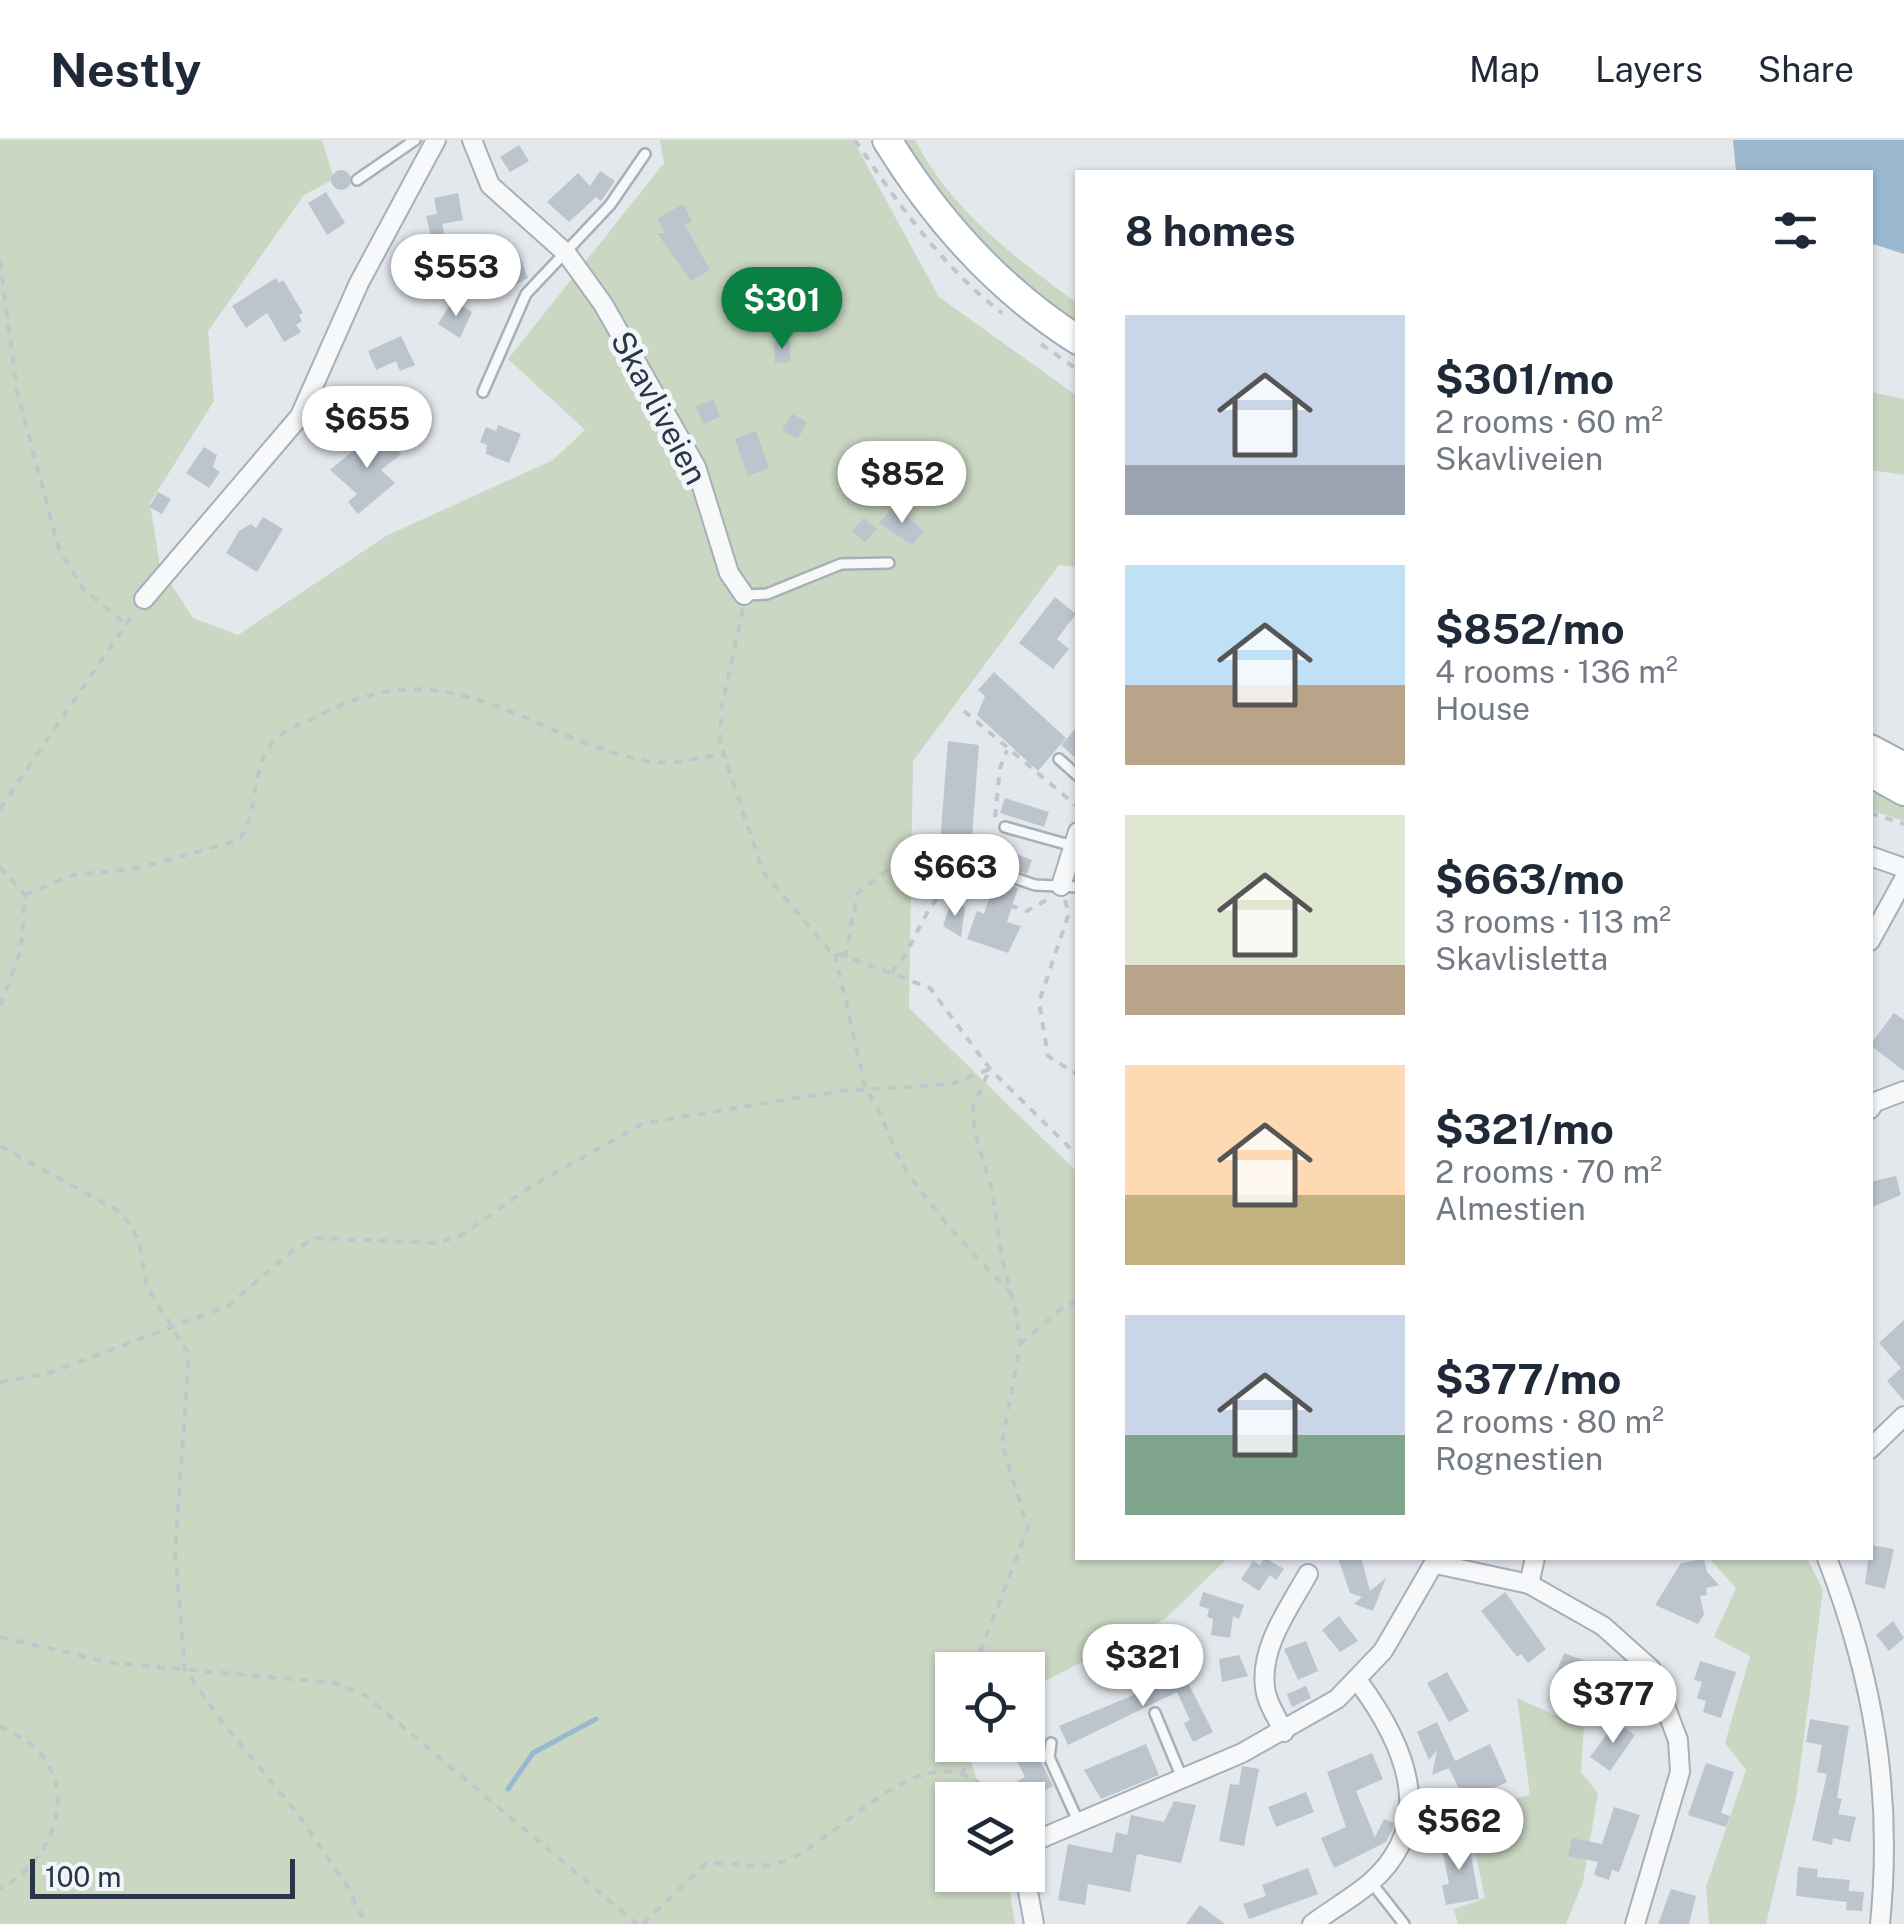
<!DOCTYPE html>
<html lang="en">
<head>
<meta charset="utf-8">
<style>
	:root { --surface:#fff; --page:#f6f6f7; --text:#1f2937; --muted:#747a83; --line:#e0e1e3; --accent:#0b8043 }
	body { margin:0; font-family:"Public Sans",sans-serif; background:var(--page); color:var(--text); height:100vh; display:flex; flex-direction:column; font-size:38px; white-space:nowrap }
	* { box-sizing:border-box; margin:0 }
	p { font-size:32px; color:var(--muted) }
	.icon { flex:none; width:55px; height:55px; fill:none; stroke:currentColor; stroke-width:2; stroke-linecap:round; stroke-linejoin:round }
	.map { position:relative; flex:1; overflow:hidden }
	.sheet { position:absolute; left:1075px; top:30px; width:798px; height:1390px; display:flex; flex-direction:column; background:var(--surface); border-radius:0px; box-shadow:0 2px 8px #0004 }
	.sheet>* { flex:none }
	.fabs { position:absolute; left:935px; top:1512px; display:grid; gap:20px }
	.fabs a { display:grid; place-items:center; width:110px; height:110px; border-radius:0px; background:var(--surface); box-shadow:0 2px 8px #0004; font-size:50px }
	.scale { position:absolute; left:30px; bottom:25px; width:265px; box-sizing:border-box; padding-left:10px; border:5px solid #283647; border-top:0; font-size:28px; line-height:35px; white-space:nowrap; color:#283647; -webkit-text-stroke:8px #f3f6f9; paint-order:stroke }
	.price { position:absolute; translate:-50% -85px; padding:0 22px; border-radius:35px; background:#fff; color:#222; font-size:32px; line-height:65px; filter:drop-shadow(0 2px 5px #0008) }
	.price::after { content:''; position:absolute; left:50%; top:60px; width:30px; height:22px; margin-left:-15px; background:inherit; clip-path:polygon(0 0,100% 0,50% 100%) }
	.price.selected { background:var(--accent); color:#fff }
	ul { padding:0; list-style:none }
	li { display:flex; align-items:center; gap:30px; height:250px; padding:0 50px }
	li span { display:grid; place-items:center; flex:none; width:280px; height:200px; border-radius:0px; color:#555 }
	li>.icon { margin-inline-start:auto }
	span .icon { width:120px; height:120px; fill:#fffc; stroke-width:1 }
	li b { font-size:42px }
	h2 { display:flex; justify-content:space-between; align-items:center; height:120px; padding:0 50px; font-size:42px }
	header { display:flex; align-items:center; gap:60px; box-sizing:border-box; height:140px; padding:0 50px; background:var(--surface); border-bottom:2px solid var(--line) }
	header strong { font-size:48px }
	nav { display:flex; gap:55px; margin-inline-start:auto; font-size:35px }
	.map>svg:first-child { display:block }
	.green { fill:#cad7c3 }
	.water { fill:#9ab9d0 }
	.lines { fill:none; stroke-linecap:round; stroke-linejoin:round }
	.stream { stroke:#9ab9d0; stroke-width:5 }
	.building { fill:#bcc4cd }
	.service-casing { stroke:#a7afb8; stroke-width:14 }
	.minor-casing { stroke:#a7afb8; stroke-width:22 }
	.primary-casing { stroke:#a1adba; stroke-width:32 }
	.path { stroke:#c0c6cb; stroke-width:4; stroke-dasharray:8 8; stroke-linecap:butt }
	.service { stroke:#f6f8fa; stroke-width:9 }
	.minor { stroke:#f6f8fa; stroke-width:18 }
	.primary { stroke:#fff; stroke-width:28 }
	.labels { text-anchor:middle; stroke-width:10; stroke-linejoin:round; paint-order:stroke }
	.street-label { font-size:32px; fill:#283647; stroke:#f3f6f9 }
</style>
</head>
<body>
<header>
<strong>Nestly</strong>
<nav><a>Map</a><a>Layers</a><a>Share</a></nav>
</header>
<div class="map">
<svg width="1904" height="1784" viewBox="0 0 1904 1784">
	<rect width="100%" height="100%" fill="#e3e8ed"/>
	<g class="green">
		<polygon points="0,0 322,0 334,39 304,55 208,191 214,261 150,363 160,427 193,478 238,495 386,396 553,320 585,290 508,219 664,23 660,0 853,0 939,157 1077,256 1077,427 1059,425 913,621 909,868 1077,1032 1078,1418 1228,1418 1165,1479 1028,1550 1028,1530 952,1530 952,1605 966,1605 983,1660 952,1660 952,1735 1007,1735 1015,1784 0,1784"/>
		<path d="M897,0H915C952,71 1014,117 1077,163V190L975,103Z"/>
		<polygon points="1870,252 1904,259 1904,335 1870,330"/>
		<polygon points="1870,653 1904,658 1904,681 1870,670"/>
		<polygon points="1709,1418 1807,1418 1823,1450 1796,1658 1766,1784 1709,1784 1706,1747 1746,1630 1725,1603 1750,1516 1714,1497 1736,1448"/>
		<polygon points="1517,1558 1584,1588 1581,1632 1598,1653 1583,1742 1566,1784 1458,1784 1454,1769 1485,1758 1466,1670 1530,1655"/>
	</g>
	<polygon class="water" points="1733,0 1904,0 1904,114 1870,103 1870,32 1736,32"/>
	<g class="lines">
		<polyline class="stream" points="508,1649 533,1613 596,1579"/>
	</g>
	<g class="building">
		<polygon points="519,5 529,21 510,32 500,17"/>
		<circle cx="341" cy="40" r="10"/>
		<polygon points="600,31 615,41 601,61 596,57 569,82 547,62 578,33 590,46"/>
		<polygon points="326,52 345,83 327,95 308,63"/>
		<polygon points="458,53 463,80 442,84 449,113 436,116 426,76 437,74 434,58"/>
		<polygon points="683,64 692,81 685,85 710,130 691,141 657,93 665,93 657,79"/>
		<polygon points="518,112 528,138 514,146 511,139 488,152 478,134"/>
		<polygon points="276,138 279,143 283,140 303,173 299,175 302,181 296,185 301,192 284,202 267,173 246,188 232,166"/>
		<polygon points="453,160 472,172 460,198 438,184"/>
		<polygon points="401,196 415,225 400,231 396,221 376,230 368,211"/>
		<polygon points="789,201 791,222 775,223 774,202"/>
		<polygon points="714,260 720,277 703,284 696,266"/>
		<polygon points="792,274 807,282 798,299 782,290"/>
		<polygon points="498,285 521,294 509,323 486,314 487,305 480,302 486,287 496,291"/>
		<polygon points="756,291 769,328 748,336 735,299"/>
		<polygon points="382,292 401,314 381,330 395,343 358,374 348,362 357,354 330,330 367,299 370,302"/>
		<polygon points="204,307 217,315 213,327 220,332 209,348 186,333"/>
		<polygon points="158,352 171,359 162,374 149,367"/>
		<polygon points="894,366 924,391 912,405 879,383"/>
		<polygon points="263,377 283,389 257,432 226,413 239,391 251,384 256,388"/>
		<polygon points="864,378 877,389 865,402 852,391"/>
		<polygon points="1055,457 1076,474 1057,499 1069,509 1053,529 1019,503"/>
		<polygon points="994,532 1066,598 1038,631 977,575 985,556 978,550"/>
		<polygon points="1078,586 1078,620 1061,605"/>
		<polygon points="948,601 979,605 970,724 965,724 962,744 937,741"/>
		<polygon points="1005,658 1049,672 1044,687 1000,673"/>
		<polygon points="1000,708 1032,720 1027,734 995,722"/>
		<polygon points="995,740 1018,748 1007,782 1021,786 1008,813 967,799 977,771 984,774"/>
		<polygon points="951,762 965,767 961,797 943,786"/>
		<polygon points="1894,873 1904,880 1904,931 1870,905"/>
		<polygon points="1896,1036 1901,1055 1870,1068 1870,1042"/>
		<polygon points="1904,1180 1904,1261 1887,1241 1901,1228 1879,1203"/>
		<polygon points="1870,1405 1894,1409 1885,1449 1865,1444"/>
		<polygon points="1265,1418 1284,1429 1276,1440 1270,1435 1259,1451 1241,1439 1253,1421 1260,1425"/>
		<polygon points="1338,1418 1361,1418 1370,1451 1386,1438 1373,1471 1354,1464 1362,1457 1350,1453"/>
		<polygon points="1704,1419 1707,1432 1719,1445 1706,1448 1707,1455 1700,1456 1704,1474 1698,1484 1655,1465 1681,1423"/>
		<polygon points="1203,1452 1244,1465 1239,1479 1233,1476 1230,1498 1211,1495 1213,1479 1207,1477 1209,1469 1199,1466"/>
		<polygon points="1505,1452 1546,1509 1528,1523 1521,1514 1517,1517 1481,1471"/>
		<polygon points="1339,1476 1358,1501 1340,1512 1322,1490"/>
		<polygon points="1893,1481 1904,1498 1889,1511 1876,1495"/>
		<polygon points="1306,1501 1318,1531 1298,1540 1284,1509"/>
		<polygon points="1564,1513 1599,1526 1584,1566 1565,1559 1569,1548 1553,1541"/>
		<polygon points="1239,1515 1248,1536 1222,1542 1219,1519"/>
		<polygon points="1700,1521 1736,1532 1721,1578 1703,1572 1706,1561 1697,1558 1702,1542 1694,1540"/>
		<polygon points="1180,1527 1213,1592 1193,1602 1184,1583 1190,1580 1177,1552 1068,1605 1059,1586 1153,1547 1150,1542"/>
		<polygon points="1447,1532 1469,1571 1449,1582 1427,1543"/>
		<polygon points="1306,1546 1311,1558 1292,1567 1287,1554"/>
		<polygon points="1810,1579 1849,1586 1837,1658 1842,1659 1838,1674 1856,1677 1850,1702 1833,1698 1832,1705 1812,1700 1827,1634 1817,1632 1822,1605 1806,1602"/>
		<polygon points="1437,1582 1455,1621 1490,1604 1507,1642 1465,1662 1449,1628 1432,1635 1437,1610 1429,1620 1417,1592"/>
		<polygon points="1616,1582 1635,1595 1610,1631 1590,1617"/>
		<polygon points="1146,1604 1159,1635 1101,1659 1084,1630"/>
		<polygon points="1009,1605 1033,1605 1053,1646 1025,1659 1017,1641 1025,1637"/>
		<polygon points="1372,1613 1383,1639 1356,1651 1375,1697 1384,1679 1394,1683 1392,1690 1386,1702 1334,1728 1321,1698 1346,1687 1327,1632"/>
		<polygon points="1706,1623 1734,1632 1721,1673 1730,1676 1726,1687 1688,1675"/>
		<polygon points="1242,1626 1259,1629 1244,1706 1219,1701 1230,1644 1239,1645"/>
		<polygon points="1306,1652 1314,1672 1276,1687 1268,1667"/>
		<polygon points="1174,1661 1196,1665 1181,1723 1137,1714 1130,1752 1088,1744 1085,1765 1058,1760 1068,1704 1112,1713 1116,1692 1127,1695 1131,1675 1164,1682"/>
		<polygon points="1614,1667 1640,1675 1619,1732 1612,1730 1609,1740 1594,1735 1598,1722 1568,1716 1572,1698 1602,1704"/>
		<polygon points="1423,1680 1443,1684 1438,1709 1418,1705"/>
		<polygon points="1468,1699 1479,1759 1446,1765 1442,1745 1449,1744 1441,1704"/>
		<polygon points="1798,1727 1818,1729 1817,1737 1850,1740 1847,1762 1796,1756"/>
		<polygon points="1308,1728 1318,1754 1249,1779 1243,1764 1266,1756 1262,1745"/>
		<polygon points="1671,1749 1696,1756 1689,1784 1658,1784"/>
		<polygon points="1848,1751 1864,1752 1862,1771 1846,1770"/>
		<polygon points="1200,1765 1225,1784 1186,1784"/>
	</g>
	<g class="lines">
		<g class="service-casing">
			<g id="service">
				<polyline points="357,40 415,0"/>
				<polyline points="483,252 526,154 610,65 645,14"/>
				<polyline points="744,455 767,454 841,424 889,423"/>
				<polyline points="1059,619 1078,636"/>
				<polyline points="1005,687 1073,706"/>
				<polyline points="994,731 1035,745 1078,747"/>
				<polyline points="1155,1573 1182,1638"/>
				<polyline points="1051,1603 1049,1617 1078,1681"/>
				<polyline points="1371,1742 1404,1784"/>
			</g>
		</g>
		<g class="minor-casing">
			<g id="minor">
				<polyline points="472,0 490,45 567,114 603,164 696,327 729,433 744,455"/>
				<polyline points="144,459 300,276 359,143 436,0"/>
				<polyline points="1870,716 1904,728"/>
				<polyline points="1061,746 1078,692"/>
				<polyline points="1870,801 1904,739"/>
				<polyline points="1870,969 1875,962 1904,951"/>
				<polyline points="1870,1309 1904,1276"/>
				<path d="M1827,1418C1874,1540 1893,1653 1880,1784"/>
				<polyline points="1436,1424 1529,1444 1603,1486 1651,1529 1678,1600 1680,1632 1635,1784"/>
				<polyline points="1529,1444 1535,1418"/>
				<path d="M1284,1592C1278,1579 1266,1562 1265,1547C1260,1507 1289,1468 1308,1434"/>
				<polyline points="1028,1710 1035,1701 1242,1613 1337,1559 1383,1511 1437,1418"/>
				<polyline points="1025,1735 1034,1784"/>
				<path d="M1312,1784C1331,1770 1352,1758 1370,1743C1440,1682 1404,1603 1358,1541"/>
			</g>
		</g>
		<g class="primary-casing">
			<g id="primary">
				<path d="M887,0C935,78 999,150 1078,200"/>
				<polyline points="1870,609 1904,627"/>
				<polyline points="1870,632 1904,651"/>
			</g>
		</g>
		<g class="path">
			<path d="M855,0C897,62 942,127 1002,173"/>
			<polyline points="0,121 17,251 59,409 83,449 126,484"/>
			<polyline points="1041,204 1078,230"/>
			<polyline points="743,469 721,570 720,603 763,732 829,810 930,848 990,929 1078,1016"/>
			<polyline points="964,571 1078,667"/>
			<polyline points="0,669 135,471"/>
			<polyline points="1870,673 1904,684"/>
			<polyline points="995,677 1000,628 1007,610"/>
			<polyline points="988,721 994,691"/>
			<polyline points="894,725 905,748 938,758"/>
			<polyline points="0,727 25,755 21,809 0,867"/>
			<polyline points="983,740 979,755 1027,771 1052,757"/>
			<path d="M25,755L73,735L139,728L239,700C260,671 250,628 274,601C285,589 306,582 320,575C456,503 530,603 655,622C675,625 702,617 723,614"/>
			<polyline points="1065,760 1069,773 1039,862 1048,916 1078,935"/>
			<path d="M835,814L866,950C886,976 890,1007 908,1033C938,1077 973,1114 1010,1152"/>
			<polyline points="845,818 857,754 904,717"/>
			<path d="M891,833C915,808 919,775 945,750L979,755"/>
			<polyline points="0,1006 122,1073 139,1101 147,1147 189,1214 175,1410 185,1529 222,1582 297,1673 347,1746 366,1784"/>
			<polyline points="1020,1204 1061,1169 1078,1161"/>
			<polyline points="0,1242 49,1233 228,1166 292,1111 316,1098 436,1103 462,1095 530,1047 644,983 840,951 951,944 990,929 973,966 975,992 992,1051 1003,1123 1016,1172 1020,1204 1002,1304 1028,1388 973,1530"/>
			<polyline points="0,1497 113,1523 335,1543 365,1555 637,1784"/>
			<path d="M0,1586C10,1592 24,1598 33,1606C83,1652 50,1723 0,1749"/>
			<polyline points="962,1636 972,1605"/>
			<path d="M643,1784L705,1724C728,1721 753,1729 775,1724C838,1709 929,1574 996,1660"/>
		</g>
		<use href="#service" class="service"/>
		<use href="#minor" class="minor"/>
		<use href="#primary" class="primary"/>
	</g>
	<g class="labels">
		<g class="street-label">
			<text transform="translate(659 268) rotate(62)" y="11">Skavliveien</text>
		</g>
	</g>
</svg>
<div class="fabs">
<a><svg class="icon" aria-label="locate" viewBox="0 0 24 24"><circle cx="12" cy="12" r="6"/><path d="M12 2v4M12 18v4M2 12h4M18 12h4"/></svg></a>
<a><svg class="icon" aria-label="layers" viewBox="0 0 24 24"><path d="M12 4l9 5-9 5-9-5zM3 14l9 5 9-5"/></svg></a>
</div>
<div class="scale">100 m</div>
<b class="price" style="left:456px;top:179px">$553</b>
<b class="price selected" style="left:782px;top:212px">$301</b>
<b class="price" style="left:367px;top:331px">$655</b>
<b class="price" style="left:902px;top:386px">$852</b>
<b class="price" style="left:955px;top:779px">$663</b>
<b class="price" style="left:1143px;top:1569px">$321</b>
<b class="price" style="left:1613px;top:1606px">$377</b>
<b class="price" style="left:1459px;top:1733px">$562</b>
<section class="sheet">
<h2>8 homes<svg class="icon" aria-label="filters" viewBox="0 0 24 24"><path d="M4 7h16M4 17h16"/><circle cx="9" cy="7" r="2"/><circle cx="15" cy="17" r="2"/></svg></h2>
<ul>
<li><span style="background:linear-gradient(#c9d6e8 75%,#9aa5b1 0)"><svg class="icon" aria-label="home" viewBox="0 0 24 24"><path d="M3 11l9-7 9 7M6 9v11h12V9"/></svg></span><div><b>$301/mo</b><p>2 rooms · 60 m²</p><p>Skavliveien</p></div></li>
<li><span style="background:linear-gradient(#bfe0f5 60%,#b9a48a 0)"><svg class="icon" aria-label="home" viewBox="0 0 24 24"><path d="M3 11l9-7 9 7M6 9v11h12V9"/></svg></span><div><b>$852/mo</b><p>4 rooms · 136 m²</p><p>House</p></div></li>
<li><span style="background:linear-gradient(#dfe7d0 75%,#b9a48a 0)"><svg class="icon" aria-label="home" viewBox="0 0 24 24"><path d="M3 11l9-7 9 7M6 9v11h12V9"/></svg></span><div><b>$663/mo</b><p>3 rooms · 113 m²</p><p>Skavlisletta</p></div></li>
<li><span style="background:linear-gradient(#ffd9b3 65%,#c2b280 0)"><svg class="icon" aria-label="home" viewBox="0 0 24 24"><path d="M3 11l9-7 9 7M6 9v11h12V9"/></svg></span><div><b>$321/mo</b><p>2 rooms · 70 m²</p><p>Almestien</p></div></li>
<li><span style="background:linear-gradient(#c9d6e8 60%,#7fa58c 0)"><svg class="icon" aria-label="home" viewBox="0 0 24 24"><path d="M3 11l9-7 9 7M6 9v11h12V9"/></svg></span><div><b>$377/mo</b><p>2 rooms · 80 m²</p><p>Rognestien</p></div></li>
</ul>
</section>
</div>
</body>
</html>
